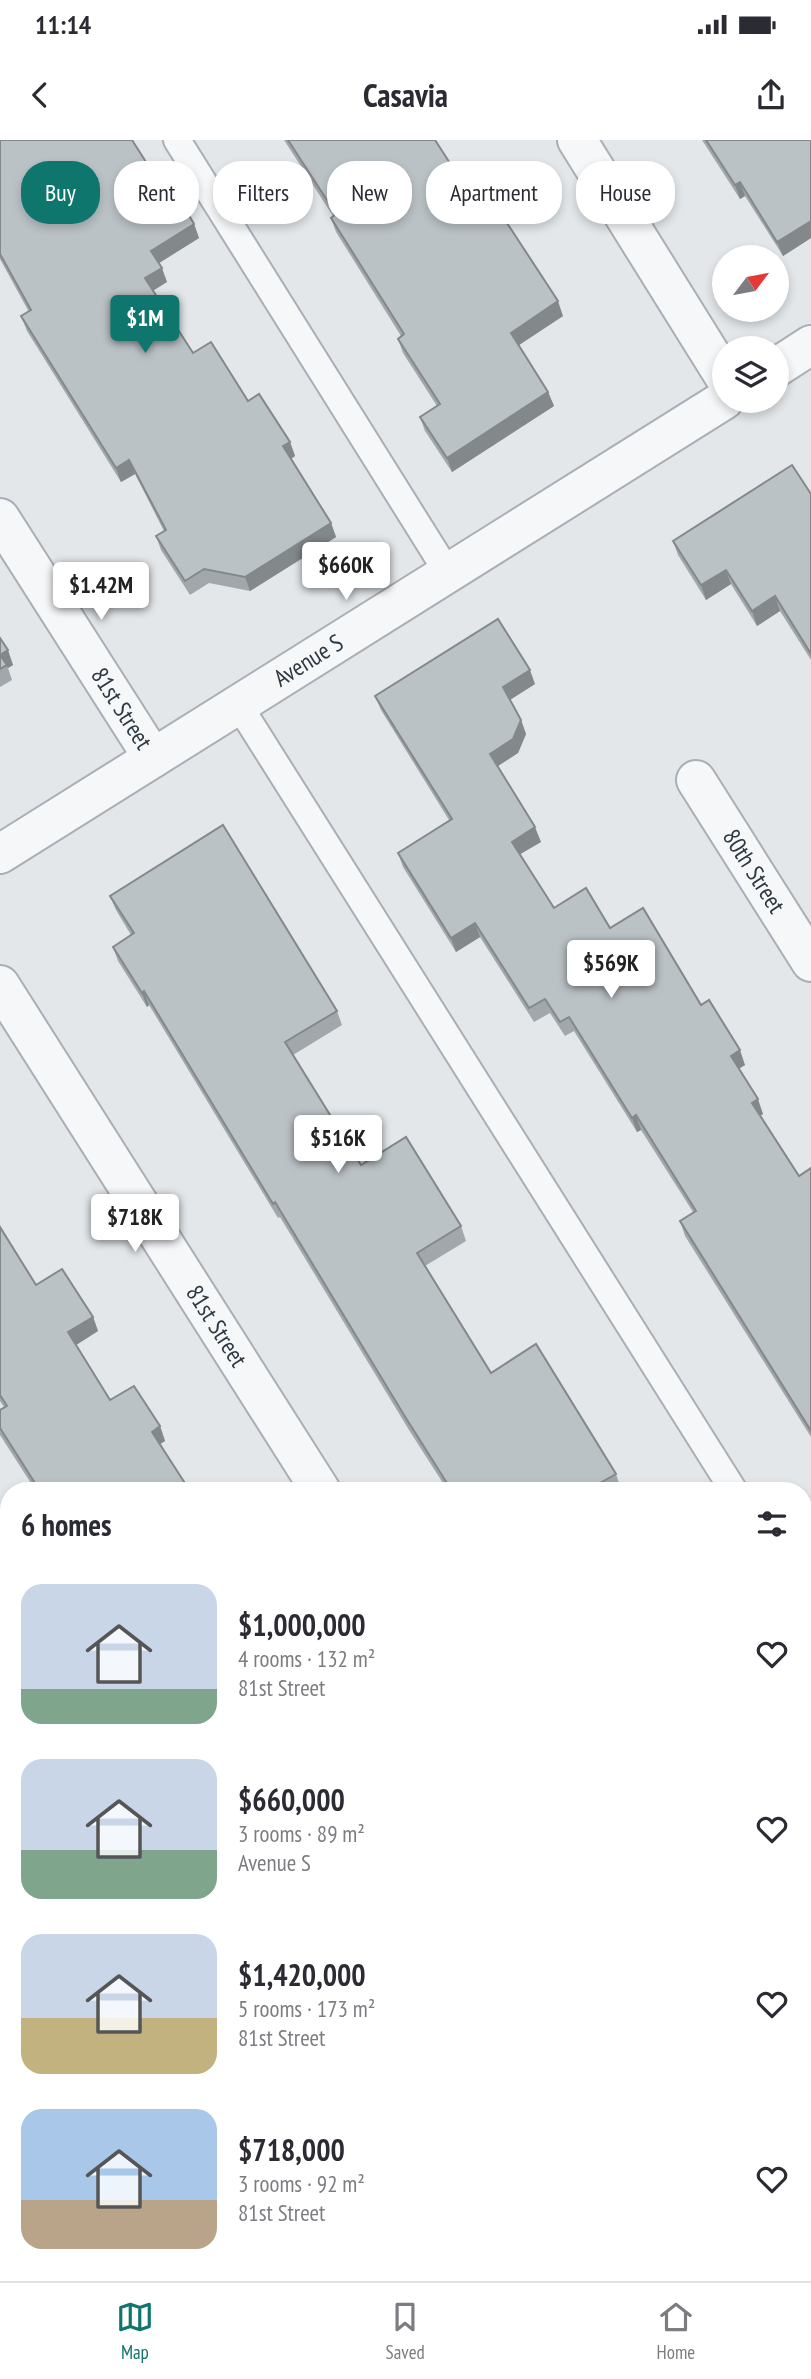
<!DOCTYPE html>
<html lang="en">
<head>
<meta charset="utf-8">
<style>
	:root { --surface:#fff; --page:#f2f2f3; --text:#2b2b33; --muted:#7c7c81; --line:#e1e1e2; --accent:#0f766e }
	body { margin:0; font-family:"PT Sans Narrow",sans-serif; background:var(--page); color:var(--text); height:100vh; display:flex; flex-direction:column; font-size:26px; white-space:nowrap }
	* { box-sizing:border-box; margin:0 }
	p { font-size:23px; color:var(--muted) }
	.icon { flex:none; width:38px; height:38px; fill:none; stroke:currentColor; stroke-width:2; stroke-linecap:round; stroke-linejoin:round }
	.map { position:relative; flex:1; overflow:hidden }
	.side { position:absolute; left:0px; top:1342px; width:812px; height:800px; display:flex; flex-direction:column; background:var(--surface); border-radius:28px 28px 0 0; box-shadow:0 4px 10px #0003 }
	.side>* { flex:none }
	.banner { position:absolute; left:21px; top:21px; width:770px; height:63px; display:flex; gap:14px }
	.needle { width:46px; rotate:58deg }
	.fabs { position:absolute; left:712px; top:105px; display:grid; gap:14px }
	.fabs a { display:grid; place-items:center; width:77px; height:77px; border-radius:50%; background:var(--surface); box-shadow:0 4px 10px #0003; font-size:35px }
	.price { position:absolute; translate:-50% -60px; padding:0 16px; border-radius:7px; background:#fff; color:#222; font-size:23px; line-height:46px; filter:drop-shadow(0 2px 4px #0008) }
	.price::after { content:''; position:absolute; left:50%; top:42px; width:21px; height:16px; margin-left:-10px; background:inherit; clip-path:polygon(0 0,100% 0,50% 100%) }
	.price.current { background:var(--accent); color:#fff }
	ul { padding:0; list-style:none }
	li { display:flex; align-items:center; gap:21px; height:175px; padding:0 21px }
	li span { display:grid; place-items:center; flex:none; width:196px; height:140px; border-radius:21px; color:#555 }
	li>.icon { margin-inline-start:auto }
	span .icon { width:84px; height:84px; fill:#fffc; stroke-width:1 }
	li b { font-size:30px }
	h2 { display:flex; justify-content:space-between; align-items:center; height:84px; padding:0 21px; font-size:30px }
	.pill { padding:0 24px; border-radius:28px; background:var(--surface); box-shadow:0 4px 10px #0003; font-size:24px; line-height:63px }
	.pill.current { background:var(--accent); color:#fff }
	.status { display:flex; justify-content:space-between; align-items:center; height:49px; padding:0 35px; background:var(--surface); direction:ltr }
	.status svg { height:19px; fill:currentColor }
	header { display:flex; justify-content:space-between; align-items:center; height:91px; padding:0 21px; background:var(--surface); font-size:32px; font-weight:700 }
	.tabs { display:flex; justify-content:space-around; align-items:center; height:98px; border-top:2px solid var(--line); background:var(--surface); font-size:19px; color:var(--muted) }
	.tabs a { display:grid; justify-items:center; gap:4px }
	.tabs .current { color:var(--accent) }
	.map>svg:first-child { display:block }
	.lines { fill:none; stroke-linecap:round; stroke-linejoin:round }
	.service-casing { stroke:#a9afb4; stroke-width:30 }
	.minor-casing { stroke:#a9afb4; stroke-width:42 }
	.service { stroke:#f6f7f9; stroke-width:26 }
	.minor { stroke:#f6f7f9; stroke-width:38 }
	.wall { fill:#a1a7aa }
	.shaded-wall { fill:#83888b }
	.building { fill:#bbc2c6; stroke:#83888b; stroke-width:2 }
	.labels { text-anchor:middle; stroke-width:5; stroke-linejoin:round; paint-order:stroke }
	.street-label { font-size:24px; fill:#2d3841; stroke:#f3f6f7 }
</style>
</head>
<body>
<div class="status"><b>11:14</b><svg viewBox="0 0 49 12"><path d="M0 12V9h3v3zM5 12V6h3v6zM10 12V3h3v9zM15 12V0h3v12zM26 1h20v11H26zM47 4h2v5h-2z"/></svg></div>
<header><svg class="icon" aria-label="back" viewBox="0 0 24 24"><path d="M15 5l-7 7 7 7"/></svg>Casavia<svg class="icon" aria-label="share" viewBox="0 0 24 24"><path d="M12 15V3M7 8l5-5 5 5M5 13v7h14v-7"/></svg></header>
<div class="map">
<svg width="811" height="2141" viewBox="0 0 811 2141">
	<rect width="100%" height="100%" fill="#e3e7ea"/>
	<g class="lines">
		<g class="service-casing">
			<g id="service">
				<polyline points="177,0 448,433"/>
				<polyline points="238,564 734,1351"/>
				<polyline points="803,1462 811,1474"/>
				<polyline points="0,1491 9,1505"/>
				<polyline points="803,1964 811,1959"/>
				<polyline points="395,2133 408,2141"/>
				<polyline points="533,2141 544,2133"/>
			</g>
		</g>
		<g class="minor-casing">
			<g id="minor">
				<polyline points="577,0 724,236"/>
				<polyline points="777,227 811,205"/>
				<path id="s1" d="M0,378L153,618"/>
				<path id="s2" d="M696,640L811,822"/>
				<path id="s3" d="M0,714L724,260"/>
				<path id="s4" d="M0,845L321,1351"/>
				<polyline points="803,1555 811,1550"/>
			</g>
		</g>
		<use href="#service" class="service"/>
		<use href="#minor" class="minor"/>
	</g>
	<g class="wall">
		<polygon points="0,0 160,44 167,47 194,84 199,98 159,123 167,142 153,150 193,213 248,261 290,302 295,316 291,319 331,383 336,397 250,451 209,443 190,455 161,410 156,396 164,391 135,334 121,342 27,191 21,176 29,172 0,119"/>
		<polygon points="284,0 435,0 477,65 563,176 519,205 548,252 554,266 452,332 425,291 420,277 437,266 403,213 398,199 401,196 336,92 331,78 333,76"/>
		<polygon points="702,0 811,0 811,98 783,116 745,56 740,59"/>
		<polygon points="811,354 811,520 780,471 757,486 731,444 706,460 678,415 673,401"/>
		<polygon points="0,498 13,525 8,528 12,540 0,547"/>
		<polygon points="535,544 510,560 521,580 526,594 518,613 497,626 541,702 520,714 554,768 610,788 701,865 745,925 739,929 763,974 760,976 799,1036 811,1028 811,1297 685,1096 680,1081 693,1072 641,990 637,992 574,891 565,896 550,873 534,882 480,797 456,812 403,727 398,713 449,680 381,570 375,556"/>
		<polygon points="110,756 337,871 342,885 293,915 361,1025 461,1086 466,1101 425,1126 491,1233 616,1334 621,1349 617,1351 448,1351 409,1290 280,1077 278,1078 149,865 147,867 118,821 113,807 131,795 116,770"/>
		<polygon points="0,1087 36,1145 93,1177 98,1191 76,1205 110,1260 160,1286 165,1301 160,1304 190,1351 36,1351 0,1295 0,1270 4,1267 0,1261"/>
	</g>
	<g class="shaded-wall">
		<polygon points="740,42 745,56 740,59 735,45"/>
		<polygon points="811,81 811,98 783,116 777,102"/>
		<polygon points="194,84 199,98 156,125 151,111"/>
		<polygon points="162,128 167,142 151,152 145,138"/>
		<polygon points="558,161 563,176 516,207 511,193"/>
		<polygon points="548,252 554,266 452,332 447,318"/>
		<polygon points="290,302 295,316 288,321 283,306"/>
		<polygon points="129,320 135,334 121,342 116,328"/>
		<polygon points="331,383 336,397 250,451 245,437"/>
		<polygon points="726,430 731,444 706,460 701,445"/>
		<polygon points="775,456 780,471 757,486 752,471"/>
		<polygon points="8,510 13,525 8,528 0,515"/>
		<polygon points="530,530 535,544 508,561 503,547"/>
		<polygon points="521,580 526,594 518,613 495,628 490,614"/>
		<polygon points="535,687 541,702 517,716 512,702"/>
		<polygon points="475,783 480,797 456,812 451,798"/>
		<polygon points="144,851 149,865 147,867 142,853"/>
		<polygon points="740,910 745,925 736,930 731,916"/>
		<polygon points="758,959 763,974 758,977 752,963"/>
		<polygon points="636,975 641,990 637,992 632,978"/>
		<polygon points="93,1177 98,1191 73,1207 68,1192"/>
		<polygon points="160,1286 165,1301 157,1306 152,1292"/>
		<polygon points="811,1830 811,1847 803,1834"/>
		<polygon points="811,1851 811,1869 803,1874 803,1856"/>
		<polygon points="811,2108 811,2125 803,2130 803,2113"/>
		<polygon points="752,2133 781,2133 768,2141 740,2141"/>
	</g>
	<g class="building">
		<polygon points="0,0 132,0 160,44 164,42 167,47 171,44 194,84 151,111 162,128 145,138 193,213 211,202 248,261 259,254 290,302 283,306 331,383 245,437 204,429 185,441 156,396 166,390 129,320 116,328 21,176 31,170 0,114"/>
		<polygon points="288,0 435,0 477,65 490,57 558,161 511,193 548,252 447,318 420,277 440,264 398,199 404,194 331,78 336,74"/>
		<polygon points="706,0 811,0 811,81 777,102 740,42 735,45"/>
		<polygon points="792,325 811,354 811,514 775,456 752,471 726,430 701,445 673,401"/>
		<polygon points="498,479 530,530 503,547 521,580 513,599 490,614 535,687 512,702 554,768 586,748 610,788 643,768 701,865 709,860 740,910 731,916 758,959 752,963 799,1036 811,1028 811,1291 680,1081 696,1071 636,975 632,978 569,877 560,882 545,859 529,868 475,783 451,798 398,713 452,679 375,556"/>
		<polygon points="0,498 8,510 0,515 7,525 0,529"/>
		<polygon points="223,685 337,871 285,902 361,1025 406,997 461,1086 417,1113 491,1233 536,1204 616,1334 591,1348 593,1351 452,1351 404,1275 275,1062 273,1064 144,851 142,853 113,807 134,793 110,756"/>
		<polygon points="0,1087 36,1145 62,1129 93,1177 68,1192 110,1260 134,1246 160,1286 152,1292 190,1351 40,1351 0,1288 0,1270 7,1266 0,1255"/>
		<polygon points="811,1693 811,1830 803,1834 811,1846 811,1851 803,1856 803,1698"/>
		<polygon points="811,1994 811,2108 803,2113 803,1999"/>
		<polygon points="578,2133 752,2133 740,2141 565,2141"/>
	</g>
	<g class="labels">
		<g class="street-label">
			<text dy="8" stroke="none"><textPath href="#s3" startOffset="364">Avenue S</textPath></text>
			<text dy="8" stroke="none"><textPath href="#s1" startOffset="226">81st Street</textPath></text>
			<text dy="8" stroke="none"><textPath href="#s2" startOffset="108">80th Street</textPath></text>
			<text dy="8" stroke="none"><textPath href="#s4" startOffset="404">81st Street</textPath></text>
		</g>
	</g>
</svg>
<div class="fabs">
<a><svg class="needle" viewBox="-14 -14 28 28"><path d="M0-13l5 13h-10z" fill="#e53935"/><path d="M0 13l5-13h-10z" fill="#7c7c81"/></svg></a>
<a><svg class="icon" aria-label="layers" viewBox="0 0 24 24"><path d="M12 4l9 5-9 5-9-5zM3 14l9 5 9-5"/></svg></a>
</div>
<b class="price current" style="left:145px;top:215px">$1M</b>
<b class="price" style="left:346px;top:462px">$660K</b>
<b class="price" style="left:101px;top:482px">$1.42M</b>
<b class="price" style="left:611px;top:860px">$569K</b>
<b class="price" style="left:338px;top:1035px">$516K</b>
<b class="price" style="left:135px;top:1114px">$718K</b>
<div class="banner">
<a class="pill current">Buy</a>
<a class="pill">Rent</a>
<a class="pill">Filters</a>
<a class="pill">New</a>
<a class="pill">Apartment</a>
<a class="pill">House</a>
</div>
<section class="side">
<h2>6 homes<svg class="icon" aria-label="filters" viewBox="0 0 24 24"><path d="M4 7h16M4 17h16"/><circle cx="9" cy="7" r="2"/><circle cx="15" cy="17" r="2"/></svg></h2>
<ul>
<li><span style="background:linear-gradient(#c9d6e8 75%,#7fa58c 0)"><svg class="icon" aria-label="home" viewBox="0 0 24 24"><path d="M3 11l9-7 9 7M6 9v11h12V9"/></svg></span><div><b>$1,000,000</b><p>4 rooms · 132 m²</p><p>81st Street</p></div><svg class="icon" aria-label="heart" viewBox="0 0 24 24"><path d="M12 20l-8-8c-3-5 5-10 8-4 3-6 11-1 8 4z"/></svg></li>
<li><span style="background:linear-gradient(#c9d6e8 65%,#7fa58c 0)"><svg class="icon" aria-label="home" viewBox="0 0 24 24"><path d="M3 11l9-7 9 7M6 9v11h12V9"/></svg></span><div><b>$660,000</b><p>3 rooms · 89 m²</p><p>Avenue S</p></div><svg class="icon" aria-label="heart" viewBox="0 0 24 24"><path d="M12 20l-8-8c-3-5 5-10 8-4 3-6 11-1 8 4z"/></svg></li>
<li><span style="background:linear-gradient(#c9d6e8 60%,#c2b280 0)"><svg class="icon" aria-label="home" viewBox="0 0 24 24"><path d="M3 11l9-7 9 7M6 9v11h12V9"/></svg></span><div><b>$1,420,000</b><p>5 rooms · 173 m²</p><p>81st Street</p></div><svg class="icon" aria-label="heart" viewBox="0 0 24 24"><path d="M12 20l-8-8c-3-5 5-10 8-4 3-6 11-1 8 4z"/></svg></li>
<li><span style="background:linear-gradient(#a9c7e8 65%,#b9a48a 0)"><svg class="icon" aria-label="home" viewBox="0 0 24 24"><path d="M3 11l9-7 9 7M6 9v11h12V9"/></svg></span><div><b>$718,000</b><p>3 rooms · 92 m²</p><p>81st Street</p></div><svg class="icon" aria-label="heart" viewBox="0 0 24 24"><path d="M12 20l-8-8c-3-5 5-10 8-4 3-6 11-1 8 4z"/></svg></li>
</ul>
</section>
</div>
<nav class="tabs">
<a class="current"><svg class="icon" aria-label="map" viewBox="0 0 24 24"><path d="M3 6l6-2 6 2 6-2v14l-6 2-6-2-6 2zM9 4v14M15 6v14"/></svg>Map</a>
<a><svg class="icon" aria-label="saved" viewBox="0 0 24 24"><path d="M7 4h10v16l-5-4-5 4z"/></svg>Saved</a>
<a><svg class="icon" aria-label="home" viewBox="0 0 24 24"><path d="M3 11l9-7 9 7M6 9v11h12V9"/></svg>Home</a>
</nav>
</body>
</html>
